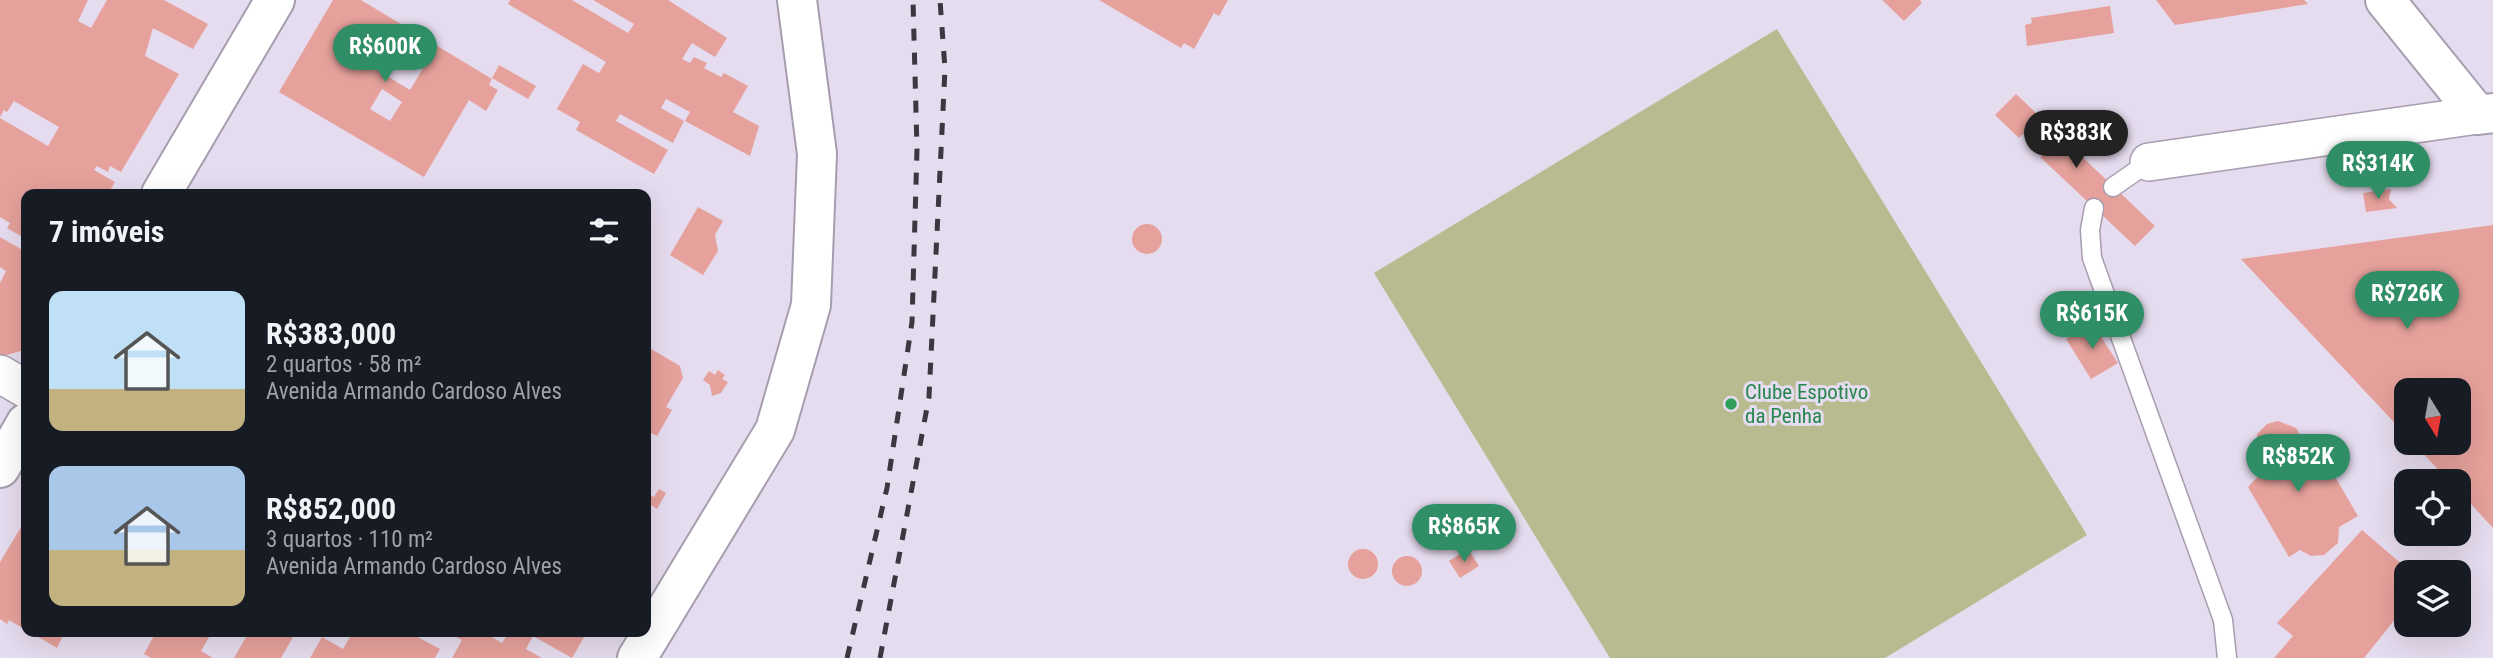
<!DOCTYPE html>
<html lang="pt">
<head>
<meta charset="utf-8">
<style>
	:root { --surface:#171b24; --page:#20242c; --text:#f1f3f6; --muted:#9ea1a6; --accent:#308e67 }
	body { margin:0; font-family:"Roboto Condensed",sans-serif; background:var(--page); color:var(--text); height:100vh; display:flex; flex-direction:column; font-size:26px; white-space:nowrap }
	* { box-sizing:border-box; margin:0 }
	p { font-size:23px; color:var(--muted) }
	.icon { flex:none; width:38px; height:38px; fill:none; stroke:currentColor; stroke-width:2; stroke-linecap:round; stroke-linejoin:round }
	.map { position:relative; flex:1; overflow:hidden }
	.drawer { position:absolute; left:21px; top:189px; width:630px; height:448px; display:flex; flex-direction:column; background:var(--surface); border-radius:14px; box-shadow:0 7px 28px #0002 }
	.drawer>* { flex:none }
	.needle { width:46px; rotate:169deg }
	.fabs { position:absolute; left:2394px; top:378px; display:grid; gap:14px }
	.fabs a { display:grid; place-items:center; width:77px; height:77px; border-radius:14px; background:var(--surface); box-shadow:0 7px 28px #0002; font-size:35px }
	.price { position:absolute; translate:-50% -60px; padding:0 16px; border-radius:24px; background:var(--accent); color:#fff; font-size:23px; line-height:46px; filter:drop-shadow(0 2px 4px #0008) }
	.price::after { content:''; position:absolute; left:50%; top:42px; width:21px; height:16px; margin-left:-10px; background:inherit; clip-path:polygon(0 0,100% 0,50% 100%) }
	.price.current { background:#222; color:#fff }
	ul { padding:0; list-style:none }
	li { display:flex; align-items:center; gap:21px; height:175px; padding:0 28px }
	li span { display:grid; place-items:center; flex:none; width:196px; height:140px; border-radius:14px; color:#555 }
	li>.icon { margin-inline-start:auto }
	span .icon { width:84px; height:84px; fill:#fffc; stroke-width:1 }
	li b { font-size:30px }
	h2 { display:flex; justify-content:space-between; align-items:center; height:84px; padding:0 28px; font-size:30px }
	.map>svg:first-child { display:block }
	.green { fill:#b7bb8f }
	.building { fill:#e6a19c; fill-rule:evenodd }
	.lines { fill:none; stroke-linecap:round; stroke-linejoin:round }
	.service-casing { stroke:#a69daf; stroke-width:21 }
	.minor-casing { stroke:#a69daf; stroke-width:40 }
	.tertiary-casing { stroke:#a69daf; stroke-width:42 }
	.secondary-casing { stroke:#a69daf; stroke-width:42 }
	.service { stroke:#fff; stroke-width:18 }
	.minor { stroke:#fff; stroke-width:37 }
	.tertiary { stroke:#fff; stroke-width:38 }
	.secondary { stroke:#fff; stroke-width:38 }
	.rail { stroke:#3b363f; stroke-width:5; stroke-dasharray:12 12; stroke-linecap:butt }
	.leisure-dot { fill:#2e9e5b; stroke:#e6dcef; stroke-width:2.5 }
	.labels { text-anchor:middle; stroke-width:6; stroke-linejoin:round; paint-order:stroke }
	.leisure-label { font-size:21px; fill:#27864d; stroke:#e6dcef; text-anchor:start }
</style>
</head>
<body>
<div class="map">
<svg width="2493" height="658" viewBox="0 0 2493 658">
	<rect width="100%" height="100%" fill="#e6dcef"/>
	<polygon class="green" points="1777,29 2087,535 1885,658 1610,658 1374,273"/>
	<g class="building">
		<polygon points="0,0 88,0 78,21 91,28 107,0 164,0 208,24 193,49 153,28 145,56 179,74 121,172 110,166 108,172 97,166 94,170 115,182 108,194 26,194 26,239 7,228 10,223 0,217 0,118 48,146 59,127 14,101 7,112 4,110 0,117"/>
		<path d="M333,0H361L492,79L489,85L498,90L486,111L469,100L424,177L279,92ZM409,39L432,53L410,90L387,76ZM382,89L402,102L390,121L370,109Z"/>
		<polygon points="510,0 572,0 628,33 634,24 593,0 668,0 727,38 715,57 692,43 682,59 690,63 694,57 707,63 704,68 721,77 724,73 748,86 733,112 759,126 750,156 685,121 690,112 666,99 661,108 684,121 673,143 620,114 616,121 668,150 654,174 576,130 580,122 557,109 583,64 599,73 606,62 508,4"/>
		<polygon points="1099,0 1228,0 1219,16 1214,13 1194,49 1184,43 1181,48"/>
		<polygon points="1882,0 1920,0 1922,3 1904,21"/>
		<polygon points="2156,0 2304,0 2308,4 2175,25"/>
		<polygon points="2110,6 2114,33 2027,46 2025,25 2032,23 2031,18"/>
		<polygon points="499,65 536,86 528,99 492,78"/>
		<polygon points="2016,94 2155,226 2135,246 2040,157 2044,154 2023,134 2019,138 1995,115"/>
		<polygon points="2391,189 2389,199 2397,208 2366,212 2363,193"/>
		<polygon points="698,207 723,221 715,235 718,251 703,275 670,255"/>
		<circle cx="1147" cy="239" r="15"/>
		<polygon points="2493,225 2493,528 2459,491 2459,481 2449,481 2413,443 2459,443 2459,390 2406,390 2406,435 2241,259"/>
		<polygon points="0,237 26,252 26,343 21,351 0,357 0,283 6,271 0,267"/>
		<polygon points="2092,323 2118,363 2091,379 2066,339"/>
		<polygon points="646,346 680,366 683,378 666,407 672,410 657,436 651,433 646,442"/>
		<polygon points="718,370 725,375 722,379 728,382 721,393 712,396 710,385 703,380 709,371 715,375"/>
		<polygon points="2278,421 2296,428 2326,480 2334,475 2358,516 2339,527 2338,543 2324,555 2311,556 2300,550 2289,557 2248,487 2267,467 2256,452 2257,434 2267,424"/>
		<polygon points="659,489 666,493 657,509 646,502 646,493 654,497"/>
		<polygon points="26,519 26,630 9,620 7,624 0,619 0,562"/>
		<polygon points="2362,530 2411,572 2406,572 2406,617 2401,612 2364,658 2274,658 2293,636 2277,623"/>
		<polygon points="1468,549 1479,566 1460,578 1449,561"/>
		<circle cx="1363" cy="564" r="15"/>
		<circle cx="1407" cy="571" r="15"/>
		<polygon points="30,632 65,632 57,648"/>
		<polygon points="156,632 212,632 201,651 213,658 151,658 144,654"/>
		<polygon points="249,632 284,632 293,637 281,658 234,658"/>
		<polygon points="353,632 408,632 440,649 435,658 310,658 322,637 343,649"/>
		<polygon points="440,632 483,632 502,643 509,632 518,632 527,637 529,634 525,632 587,632 572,658 533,636 526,649 542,658 452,658 462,640 449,633 447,636"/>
	</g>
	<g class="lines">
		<g class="service-casing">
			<g id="service">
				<polyline points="2113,187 2149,162"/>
				<polyline points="2094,208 2090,230 2092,258 2223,620 2227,658"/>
			</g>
		</g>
		<g class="minor-casing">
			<g id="minor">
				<polyline points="2149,162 2478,115"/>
				<polyline points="0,374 26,389"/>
			</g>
		</g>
		<g class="tertiary-casing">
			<polyline id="tertiary" points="2385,0 2478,115 2493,113"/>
		</g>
		<g class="secondary-casing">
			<g id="secondary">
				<polyline points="161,194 275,0"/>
				<polyline points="0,468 26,423"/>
				<polyline points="637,658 775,430 811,305 817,154 797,0"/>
			</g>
		</g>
		<use href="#service" class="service"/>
		<use href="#minor" class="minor"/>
		<use href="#tertiary" class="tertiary"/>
		<use href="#secondary" class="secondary"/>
		<g class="rail">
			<polyline points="847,658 887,488 912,322 917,149 913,0"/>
			<polyline points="880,658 929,397 945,69 940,0"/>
		</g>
	</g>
	<circle class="leisure-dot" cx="1731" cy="404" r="7"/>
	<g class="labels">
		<g class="leisure-label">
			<text x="1745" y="399">Clube Espotivo<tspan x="1745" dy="24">da Penha</tspan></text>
		</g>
	</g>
</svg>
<div class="fabs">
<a><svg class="needle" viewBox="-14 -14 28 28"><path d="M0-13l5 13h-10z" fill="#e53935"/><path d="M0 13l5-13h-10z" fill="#9ea1a6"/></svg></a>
<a><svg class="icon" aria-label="locate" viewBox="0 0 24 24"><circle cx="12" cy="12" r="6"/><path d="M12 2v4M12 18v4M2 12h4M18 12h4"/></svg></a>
<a><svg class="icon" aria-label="layers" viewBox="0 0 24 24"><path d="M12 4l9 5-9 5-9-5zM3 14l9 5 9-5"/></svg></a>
</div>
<b class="price" style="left:385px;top:84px">R$600K</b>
<b class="price current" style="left:2076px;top:170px">R$383K</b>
<b class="price" style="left:2378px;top:201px">R$314K</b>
<b class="price" style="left:2407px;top:331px">R$726K</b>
<b class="price" style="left:2092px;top:351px">R$615K</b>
<b class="price" style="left:2298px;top:494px">R$852K</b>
<b class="price" style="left:1464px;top:564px">R$865K</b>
<section class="drawer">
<h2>7 imóveis<svg class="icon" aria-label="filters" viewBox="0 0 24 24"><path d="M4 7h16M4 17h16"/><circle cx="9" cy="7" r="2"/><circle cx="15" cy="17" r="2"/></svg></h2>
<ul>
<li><span style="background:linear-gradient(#bfe0f5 70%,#c2b280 0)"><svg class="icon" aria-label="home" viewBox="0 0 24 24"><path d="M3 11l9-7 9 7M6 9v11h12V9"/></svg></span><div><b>R$383,000</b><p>2 quartos · 58 m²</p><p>Avenida Armando Cardoso Alves</p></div></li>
<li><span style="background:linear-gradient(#a9c7e8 60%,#c2b280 0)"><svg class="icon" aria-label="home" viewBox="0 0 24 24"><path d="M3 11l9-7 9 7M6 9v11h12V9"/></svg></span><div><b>R$852,000</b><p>3 quartos · 110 m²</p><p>Avenida Armando Cardoso Alves</p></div></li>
</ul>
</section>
</div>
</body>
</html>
